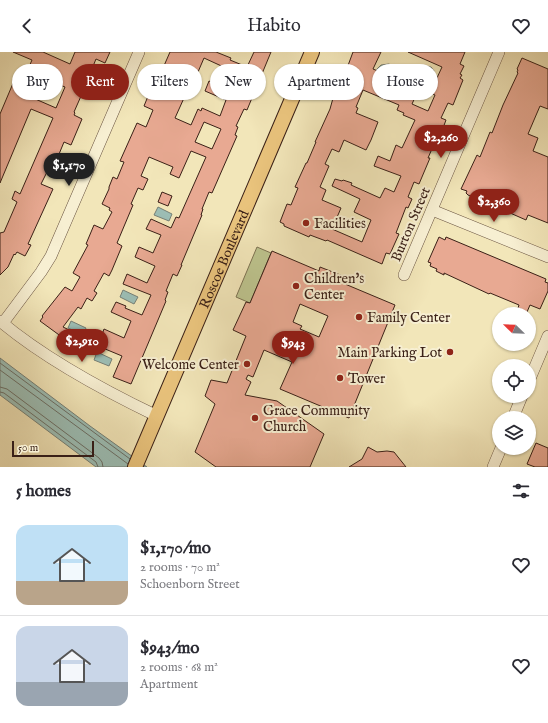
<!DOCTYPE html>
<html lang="en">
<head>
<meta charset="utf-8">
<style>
	:root { --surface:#fff; --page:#f7f7f7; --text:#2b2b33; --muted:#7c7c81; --line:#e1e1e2; --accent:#8f2418 }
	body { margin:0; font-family:"IM FELL English",serif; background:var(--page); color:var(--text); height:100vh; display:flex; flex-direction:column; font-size:15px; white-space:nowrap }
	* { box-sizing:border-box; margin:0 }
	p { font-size:13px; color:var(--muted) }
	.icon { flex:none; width:22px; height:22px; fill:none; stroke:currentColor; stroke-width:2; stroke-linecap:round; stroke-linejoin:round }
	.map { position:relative; height:415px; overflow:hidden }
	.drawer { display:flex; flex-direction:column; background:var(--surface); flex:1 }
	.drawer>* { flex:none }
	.top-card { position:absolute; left:12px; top:12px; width:524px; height:36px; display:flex; gap:8px }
	.needle { width:26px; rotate:293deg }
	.buttons { position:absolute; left:492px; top:255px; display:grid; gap:8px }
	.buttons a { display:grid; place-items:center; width:44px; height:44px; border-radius:50%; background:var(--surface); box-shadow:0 1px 3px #0004; font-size:20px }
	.scale { position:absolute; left:12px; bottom:10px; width:82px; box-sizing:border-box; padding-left:4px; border:2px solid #3a2017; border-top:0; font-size:11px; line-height:14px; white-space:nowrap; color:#3a2017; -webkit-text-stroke:3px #f7efd2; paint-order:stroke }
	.price { position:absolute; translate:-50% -34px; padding:0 9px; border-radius:14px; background:var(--accent); color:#fff; font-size:13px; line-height:26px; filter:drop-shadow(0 1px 2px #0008) }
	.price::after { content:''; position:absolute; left:50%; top:24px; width:12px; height:9px; margin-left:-6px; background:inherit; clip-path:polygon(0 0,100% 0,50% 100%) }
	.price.current { background:#222; color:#fff }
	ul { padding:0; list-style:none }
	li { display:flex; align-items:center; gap:12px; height:100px; padding:0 16px }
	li+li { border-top:1px solid var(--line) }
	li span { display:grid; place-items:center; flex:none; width:112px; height:80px; border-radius:12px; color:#555 }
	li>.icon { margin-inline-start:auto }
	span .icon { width:48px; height:48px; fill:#fffc; stroke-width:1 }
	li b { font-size:17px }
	h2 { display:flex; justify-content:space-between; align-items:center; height:48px; padding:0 16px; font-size:17px }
	.tag { padding:0 14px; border-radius:18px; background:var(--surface); box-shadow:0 1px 3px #0004; font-size:14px; line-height:36px }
	.tag.current { background:var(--accent); color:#fff }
	header { display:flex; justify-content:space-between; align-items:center; height:52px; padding:0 16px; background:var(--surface); font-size:18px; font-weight:600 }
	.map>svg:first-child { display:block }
	.green { fill:#bdc48e; stroke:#7c7252 }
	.water { fill:#9cbeb5; stroke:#757f76 }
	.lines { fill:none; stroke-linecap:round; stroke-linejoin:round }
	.shore { stroke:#6b6f66; stroke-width:1 }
	.building { fill:#e8a992; stroke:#3a2017; fill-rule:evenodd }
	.minor-casing { stroke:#685240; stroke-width:12 }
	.major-casing { stroke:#3a2017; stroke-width:16 }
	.minor { stroke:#f7efd2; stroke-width:11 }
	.major { stroke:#e9c37c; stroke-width:14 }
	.poi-dot { fill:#8f2418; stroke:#f7efd2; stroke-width:1.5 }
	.labels { text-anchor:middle; stroke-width:4; stroke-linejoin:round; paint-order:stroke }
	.poi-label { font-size:14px; fill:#3a2017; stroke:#f7efd2; text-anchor:start }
	.street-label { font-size:14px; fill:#3a2017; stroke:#f7efd2 }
</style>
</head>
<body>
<header><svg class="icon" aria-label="back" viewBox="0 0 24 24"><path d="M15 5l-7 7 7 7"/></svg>Habito<svg class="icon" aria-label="heart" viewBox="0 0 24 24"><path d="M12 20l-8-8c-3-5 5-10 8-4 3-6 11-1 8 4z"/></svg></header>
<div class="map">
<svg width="548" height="415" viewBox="0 0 548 415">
	<rect width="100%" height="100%" fill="#f2e6b9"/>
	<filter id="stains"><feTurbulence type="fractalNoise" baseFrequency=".005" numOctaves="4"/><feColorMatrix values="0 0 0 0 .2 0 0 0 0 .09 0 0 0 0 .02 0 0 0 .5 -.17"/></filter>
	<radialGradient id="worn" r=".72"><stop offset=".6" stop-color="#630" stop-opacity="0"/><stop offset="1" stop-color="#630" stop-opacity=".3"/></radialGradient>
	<polygon class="green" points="257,195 271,201 250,251 236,245"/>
	<g class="water">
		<polygon points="389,12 392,14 394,17 392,21 385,20 382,22 377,19 377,17 381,13"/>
		<polygon points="423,14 431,15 434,19 433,22 427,24 426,22 421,21 418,18 418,15"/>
		<polygon points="158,155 172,162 169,169 154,163"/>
		<polygon points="123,238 138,245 134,252 120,245"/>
		<polygon points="71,269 86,276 83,283 68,276"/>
		<polygon points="97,300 112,307 109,314 94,308"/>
		<polygon points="0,306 90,374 147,415 96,415 0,343"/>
	</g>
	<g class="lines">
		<g class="shore">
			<polyline points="0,311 130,407"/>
			<polyline points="0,318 128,412"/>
			<polyline points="0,335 7,337 99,406 102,410 103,415"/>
			<polyline points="0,340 4,341 96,410 98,415"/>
		</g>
	</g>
	<g class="building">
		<path d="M13,0H43L70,12L75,0H110L105,11L96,7L89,24L98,27L94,39L85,35L74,60L75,61L74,63L82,67L71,93L64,90L57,107L62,109L58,120L49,116L41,132L53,137L28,192L31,193L25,204L17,200L15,203L14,202L8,215L0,223V181L4,180L17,150L12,147L15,139L20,142L53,66L31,57L0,131V62L14,29L19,22L25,24L32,8ZM42,26L65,35L56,56L33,46Z"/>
		<path d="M170,0H216L231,6L230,8L247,15L254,0H271L247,58L244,57L236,74L238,75L235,83L237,84L212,141L209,140L202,157H203L201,163H202L181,213H182L177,224L173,222L166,239L168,240L165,248L166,249L131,332L113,325L122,304L98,294L100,288L104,277L124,286L131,269L111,260L116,250L126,254L125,256L142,263L151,243L123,232L127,222L147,231L155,214L135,205L139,195L153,201L161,183L146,177L151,167L171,176L176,165L179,166L206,105L191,99L179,126L170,122L173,115L149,105L141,124L148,127L143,138L138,136L131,152L133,153L117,191L122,194L112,218L109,224L104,221L94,239L97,241L92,249L87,246L81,257L78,255L63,275L82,284L78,294L66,288L40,269L43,265L42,264L65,235L72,239L80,225L73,221L88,193L86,192L94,173L103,177L112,160L109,158L110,156L102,152L109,137V135L113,125L117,127L124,110L120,109L137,71L146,75L153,58L144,54L160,15L163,16ZM204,6L241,23L233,39L209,29L205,39L226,48L220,64L202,56L201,59L198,57L191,73L175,66L184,46L176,41L184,22L195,27ZM204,70L221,77L212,97L195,90Z"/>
		<path d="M353,0H381L373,17L397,27L395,32L417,41L412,52L428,59L435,43L430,41L442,15L408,0H465L460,12L464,14L460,22L462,23L460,26L463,28L453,53L448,51L441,66L446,68L440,84L438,83L428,106H430L419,132L414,130L408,145L412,147L408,156L406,155L396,181L399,182L390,202L386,201L382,212L327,188L326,189L310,183L309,185L284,174V172L280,170L287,152L291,153L298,136L295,135L306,111H307L316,90H315L330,57L335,39L340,28L342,26L343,27ZM363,38L399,53L397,58L404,61L403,63L415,68L402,96L396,93L390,109L378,104L374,114L401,124L394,140L385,136L380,146L351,133L352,131L343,128L342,129L335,127L332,134L360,147L354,160L371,168L362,190L332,177L341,156L322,148L326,138L320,135L329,114L325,112L332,97L339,100L344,88L366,98L371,88L378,70L356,61L358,56L356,55Z"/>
		<polygon points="522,6 548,17 548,57 540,54 528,82 538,86 533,99 548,105 548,171 528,163 526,168 501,157 503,154 499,152 500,151 481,143 479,148 468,143 466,141 467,139 461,137 477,103 480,105 490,80 492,81 503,53 518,21 517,20 518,18 517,17"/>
		<polygon points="162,140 172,144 168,154 158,150"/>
		<polygon points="439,185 445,188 446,185 546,227 545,230 548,231 548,239 540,257 530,253 527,260 518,256 519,253 490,241 489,242 444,221 444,223 436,219 437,217 430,214 431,211 428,210"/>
		<path d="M272,199L319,219L320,215L348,226L345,232L395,253L349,366L280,337L292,310L264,298L253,325L248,323L246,327L251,330L245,343L277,349L324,382L310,415H216L195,400L215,352L205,344L211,328L227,331L246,284L233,278L246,250L250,251ZM300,252L328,264L319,285L300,277L302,274L293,270Z"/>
		<polygon points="536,391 548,396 548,415 535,415 527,412"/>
		<polygon points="368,395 377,400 387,399 394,400 406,415 349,415 362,407"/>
	</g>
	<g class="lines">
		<g class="minor-casing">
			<g id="minor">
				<polyline points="432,158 548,205"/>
				<polyline points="404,223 499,0"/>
				<path d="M0,269C44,306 105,339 157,364"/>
				<polyline points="3,271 41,220 51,204 139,0"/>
				<polyline points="529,329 548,284"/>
				<polyline points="513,366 522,344"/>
				<polyline points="493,415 501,396"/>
			</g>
		</g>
		<g class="major-casing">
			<g id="major">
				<path id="s1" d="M135,415L312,0"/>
			</g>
		</g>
		<use href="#minor" class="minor"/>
		<use href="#major" class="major"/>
	</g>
	<g class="poi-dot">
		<circle cx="306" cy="171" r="4"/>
		<circle cx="296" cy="234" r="4"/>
		<circle cx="359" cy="265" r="4"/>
		<circle cx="450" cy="300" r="4"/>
		<circle cx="247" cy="312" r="4"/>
		<circle cx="340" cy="326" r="4"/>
		<circle cx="255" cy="366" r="4"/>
	</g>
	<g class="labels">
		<g class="poi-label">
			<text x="314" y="176">Facilities</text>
			<text x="304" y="231">Children's<tspan x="304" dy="16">Center</tspan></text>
			<text x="367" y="270">Family Center</text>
			<text x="442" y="305" text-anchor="end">Main Parking Lot</text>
			<text x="239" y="317" text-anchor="end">Welcome Center</text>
			<text x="348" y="331">Tower</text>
			<text x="263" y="363">Grace Community<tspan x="263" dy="16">Church</tspan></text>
		</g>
		<g class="street-label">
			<text transform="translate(410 172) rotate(-67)" y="5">Burton Street</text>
			<text dy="5" stroke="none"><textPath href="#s1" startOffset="226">Roscoe Boulevard</textPath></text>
		</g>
	</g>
	<rect width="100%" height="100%" filter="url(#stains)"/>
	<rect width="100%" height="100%" fill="url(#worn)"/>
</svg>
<div class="buttons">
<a><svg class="needle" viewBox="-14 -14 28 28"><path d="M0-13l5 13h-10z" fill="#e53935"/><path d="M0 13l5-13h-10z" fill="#7c7c81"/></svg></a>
<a><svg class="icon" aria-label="locate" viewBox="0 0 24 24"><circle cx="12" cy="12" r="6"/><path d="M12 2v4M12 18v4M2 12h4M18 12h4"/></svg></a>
<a><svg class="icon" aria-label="layers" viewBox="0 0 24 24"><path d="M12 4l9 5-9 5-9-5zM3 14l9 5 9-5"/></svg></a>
</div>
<div class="scale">50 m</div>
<b class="price" style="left:441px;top:107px">$2,260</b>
<b class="price current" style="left:69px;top:135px">$1,170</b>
<b class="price" style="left:494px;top:171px">$2,360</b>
<b class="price" style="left:82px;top:311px">$2,910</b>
<b class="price" style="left:293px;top:313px">$943</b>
<div class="top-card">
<a class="tag">Buy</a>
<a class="tag current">Rent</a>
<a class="tag">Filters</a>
<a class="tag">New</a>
<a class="tag">Apartment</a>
<a class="tag">House</a>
</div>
</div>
<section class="drawer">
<h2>5 homes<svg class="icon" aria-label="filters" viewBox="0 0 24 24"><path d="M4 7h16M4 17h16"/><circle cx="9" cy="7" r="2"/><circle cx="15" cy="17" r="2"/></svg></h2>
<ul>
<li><span style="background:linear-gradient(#bfe0f5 70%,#b9a48a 0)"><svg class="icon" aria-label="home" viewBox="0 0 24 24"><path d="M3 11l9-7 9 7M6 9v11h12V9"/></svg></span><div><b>$1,170/mo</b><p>2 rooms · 70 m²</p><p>Schoenborn Street</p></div><svg class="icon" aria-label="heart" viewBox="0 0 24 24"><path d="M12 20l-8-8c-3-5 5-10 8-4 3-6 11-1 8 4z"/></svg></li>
<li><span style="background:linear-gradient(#c9d6e8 70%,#9aa5b1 0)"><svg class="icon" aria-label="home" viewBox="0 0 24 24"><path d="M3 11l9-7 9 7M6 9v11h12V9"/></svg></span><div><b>$943/mo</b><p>2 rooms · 68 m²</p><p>Apartment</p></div><svg class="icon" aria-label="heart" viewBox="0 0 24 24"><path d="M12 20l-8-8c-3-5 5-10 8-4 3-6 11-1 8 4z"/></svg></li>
</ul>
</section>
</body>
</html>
